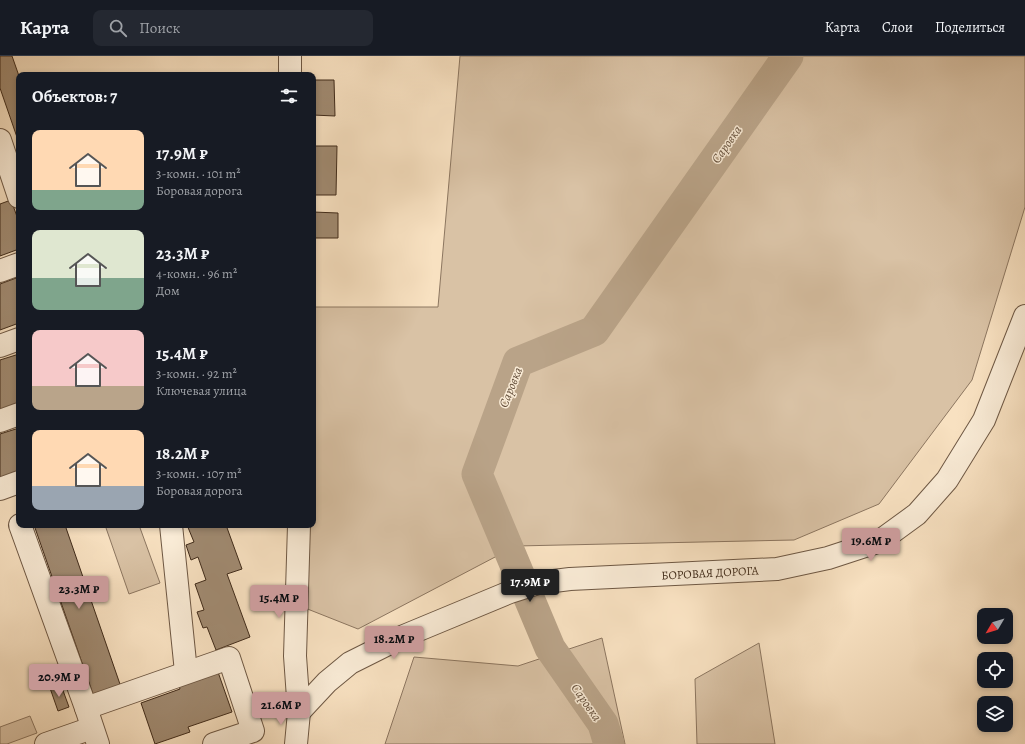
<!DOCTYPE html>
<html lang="ru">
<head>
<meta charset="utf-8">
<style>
	:root { --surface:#171b24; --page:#242831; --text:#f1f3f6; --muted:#9ea1a6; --line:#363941; --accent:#c59692 }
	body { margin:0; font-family:Alegreya,serif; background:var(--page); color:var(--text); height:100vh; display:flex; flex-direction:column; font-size:15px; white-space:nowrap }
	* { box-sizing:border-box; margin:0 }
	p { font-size:13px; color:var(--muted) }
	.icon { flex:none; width:22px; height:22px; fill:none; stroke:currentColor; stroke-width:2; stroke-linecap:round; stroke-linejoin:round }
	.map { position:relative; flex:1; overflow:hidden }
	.sheet { position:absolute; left:16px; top:16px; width:300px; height:456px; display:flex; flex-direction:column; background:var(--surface); border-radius:8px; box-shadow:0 2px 6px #0003 }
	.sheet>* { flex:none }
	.needle { width:26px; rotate:232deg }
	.tools { position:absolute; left:977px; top:552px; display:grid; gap:8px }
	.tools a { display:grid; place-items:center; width:36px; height:36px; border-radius:8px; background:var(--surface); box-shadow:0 2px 6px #0003; font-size:20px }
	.price { position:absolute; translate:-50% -34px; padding:0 9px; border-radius:4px; background:var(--accent); color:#111; font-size:13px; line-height:26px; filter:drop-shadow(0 1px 2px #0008) }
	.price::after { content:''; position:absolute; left:50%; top:24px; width:12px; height:9px; margin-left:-6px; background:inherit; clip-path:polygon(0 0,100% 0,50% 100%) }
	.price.current { background:#222; color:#fff }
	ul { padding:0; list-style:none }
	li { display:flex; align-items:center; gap:12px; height:100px; padding:0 16px }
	li span { display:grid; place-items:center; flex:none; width:112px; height:80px; border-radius:8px; color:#555 }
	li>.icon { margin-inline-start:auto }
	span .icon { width:48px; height:48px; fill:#fffc; stroke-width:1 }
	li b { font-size:17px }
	h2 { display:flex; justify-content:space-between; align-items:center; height:48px; padding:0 16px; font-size:17px }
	header { display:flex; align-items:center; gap:24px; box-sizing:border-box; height:56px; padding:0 20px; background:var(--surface); border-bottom:1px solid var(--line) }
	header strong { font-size:19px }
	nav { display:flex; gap:22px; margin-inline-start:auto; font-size:14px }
	.search { width:280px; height:36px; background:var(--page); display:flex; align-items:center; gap:10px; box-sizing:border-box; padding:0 14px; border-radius:8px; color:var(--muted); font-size:15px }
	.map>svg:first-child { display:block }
	.green { fill:#d9c2a5; stroke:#8c7660 }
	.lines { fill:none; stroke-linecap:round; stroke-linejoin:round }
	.river { stroke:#b9a388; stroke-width:31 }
	.building { fill:#a08a71; stroke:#402b1a }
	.minor-casing { stroke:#6e5844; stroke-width:24 }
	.minor { stroke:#faecd7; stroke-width:22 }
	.labels { text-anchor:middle; stroke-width:3; stroke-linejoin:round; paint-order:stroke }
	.street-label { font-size:12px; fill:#402b1a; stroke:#faecd7 }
	.water-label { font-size:13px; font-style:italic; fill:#644f3b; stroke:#faecd7 }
</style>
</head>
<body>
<header>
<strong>Карта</strong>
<div class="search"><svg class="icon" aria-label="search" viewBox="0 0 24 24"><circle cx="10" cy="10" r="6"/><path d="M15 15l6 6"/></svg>Поиск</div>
<nav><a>Карта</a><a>Слои</a><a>Поделиться</a></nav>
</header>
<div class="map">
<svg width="1025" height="688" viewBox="0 0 1025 688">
	<rect width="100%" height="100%" fill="#f8e1c1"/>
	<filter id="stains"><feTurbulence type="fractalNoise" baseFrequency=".005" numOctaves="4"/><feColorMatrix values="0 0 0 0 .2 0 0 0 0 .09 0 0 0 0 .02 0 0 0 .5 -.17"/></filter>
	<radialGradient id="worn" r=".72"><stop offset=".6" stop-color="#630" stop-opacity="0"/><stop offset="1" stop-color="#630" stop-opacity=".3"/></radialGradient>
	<g class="green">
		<polygon points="460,0 1025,0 1025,151 972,324 879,448 794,484 516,490 358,573 305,552 306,469 313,469 313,251 438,251"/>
		<polygon points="105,469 139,469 160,527 129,538"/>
		<polygon points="602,582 625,688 385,688 414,601 518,610"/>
		<polygon points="759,587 775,688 697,688 695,623"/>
		<polygon points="30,660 37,677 7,688 0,688 0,671"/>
	</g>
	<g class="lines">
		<polyline class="river" points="609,688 603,668 550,592 477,418 518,306 594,275 788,0"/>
	</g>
	<g class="building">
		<polygon points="0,0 12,0 19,20 19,87 0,32"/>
		<polygon points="313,24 334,24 335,60 313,59"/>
		<polygon points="313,90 337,90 336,139 313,139"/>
		<polygon points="11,144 19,166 19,193 0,200 0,148"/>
		<polygon points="313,156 338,157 338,182 313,182"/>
		<polygon points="19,221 19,267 0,274 0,228"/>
		<polygon points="19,298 19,348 0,355 0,304"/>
		<polygon points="19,372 19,416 0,423 0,378"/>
		<polygon points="34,469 65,469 122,634 95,644"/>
		<polygon points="187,469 226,469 242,513 227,518 250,581 216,594 207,571 203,572 197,556 204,554 195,528 206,524 198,501 191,504 186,489 194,486"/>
		<polygon points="218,616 232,656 188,671 190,676 155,688 141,647 180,633 177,624"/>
		<polygon points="61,629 69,651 58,655 50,632"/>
	</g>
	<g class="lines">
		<g class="minor-casing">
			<g id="minor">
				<polyline points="290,0 290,19"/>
				<polyline points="0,84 19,141"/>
				<polyline points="0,215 19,208"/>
				<polyline points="0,290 19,283"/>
				<polyline points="0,365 19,358"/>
				<polyline points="0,433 19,426"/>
				<polyline points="20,469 86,652"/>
				<polyline points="171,469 186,616"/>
				<polyline points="299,656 327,626 350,607 404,580 510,536 538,527 570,523 777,513 828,502 880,485 917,458 947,424 984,364 1025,260"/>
				<polyline points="46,688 92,672"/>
				<polyline points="98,688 86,652 229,602 253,675 214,688"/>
				<polyline points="296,688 299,656 295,600 299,469"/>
			</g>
		</g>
		<use href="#minor" class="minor"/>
	</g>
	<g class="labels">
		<g class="street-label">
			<text transform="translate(710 517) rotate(-3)" y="4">БОРОВАЯ ДОРОГА</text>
		</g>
		<g class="water-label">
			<text transform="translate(726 88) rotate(-55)" y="5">Саровка</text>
			<text transform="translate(510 331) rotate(-68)" y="5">Саровка</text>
			<text transform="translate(587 646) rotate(55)" y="5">Саровка</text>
		</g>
	</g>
	<rect width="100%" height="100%" filter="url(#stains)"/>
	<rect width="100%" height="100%" fill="url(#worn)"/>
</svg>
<div class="tools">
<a><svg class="needle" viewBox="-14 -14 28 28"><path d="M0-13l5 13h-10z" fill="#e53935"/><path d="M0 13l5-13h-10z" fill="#9ea1a6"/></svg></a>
<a><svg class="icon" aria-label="locate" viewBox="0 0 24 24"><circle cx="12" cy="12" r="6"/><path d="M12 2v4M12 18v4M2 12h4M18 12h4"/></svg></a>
<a><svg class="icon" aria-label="layers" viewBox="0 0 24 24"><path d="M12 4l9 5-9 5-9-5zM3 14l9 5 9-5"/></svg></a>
</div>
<b class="price" style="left:871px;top:506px">19.6M ₽</b>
<b class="price current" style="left:530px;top:547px">17.9M ₽</b>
<b class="price" style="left:79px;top:554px">23.3M ₽</b>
<b class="price" style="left:279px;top:563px">15.4M ₽</b>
<b class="price" style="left:394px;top:604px">18.2M ₽</b>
<b class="price" style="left:59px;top:642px">20.9M ₽</b>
<b class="price" style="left:281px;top:670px">21.6M ₽</b>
<section class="sheet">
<h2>Объектов: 7<svg class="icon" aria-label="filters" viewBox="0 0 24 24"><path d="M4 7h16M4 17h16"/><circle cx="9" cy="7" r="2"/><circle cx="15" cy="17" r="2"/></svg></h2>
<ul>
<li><span style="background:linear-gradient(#ffd9b3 75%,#7fa58c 0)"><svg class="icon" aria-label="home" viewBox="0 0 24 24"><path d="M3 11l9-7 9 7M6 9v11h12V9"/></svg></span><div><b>17.9M ₽</b><p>3-комн. · 101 m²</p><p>Боровая дорога</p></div></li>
<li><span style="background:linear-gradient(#dfe7d0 60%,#7fa58c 0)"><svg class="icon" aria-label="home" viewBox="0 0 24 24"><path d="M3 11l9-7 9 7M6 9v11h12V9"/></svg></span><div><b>23.3M ₽</b><p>4-комн. · 96 m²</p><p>Дом</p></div></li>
<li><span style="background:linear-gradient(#f6c9c9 70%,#b9a48a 0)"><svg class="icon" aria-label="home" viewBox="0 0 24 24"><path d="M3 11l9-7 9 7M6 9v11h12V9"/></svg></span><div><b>15.4M ₽</b><p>3-комн. · 92 m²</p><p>Ключевая улица</p></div></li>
<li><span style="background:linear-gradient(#ffd9b3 70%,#9aa5b1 0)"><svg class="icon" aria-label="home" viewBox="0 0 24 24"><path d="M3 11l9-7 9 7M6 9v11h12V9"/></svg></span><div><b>18.2M ₽</b><p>3-комн. · 107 m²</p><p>Боровая дорога</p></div></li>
</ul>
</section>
</div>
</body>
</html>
